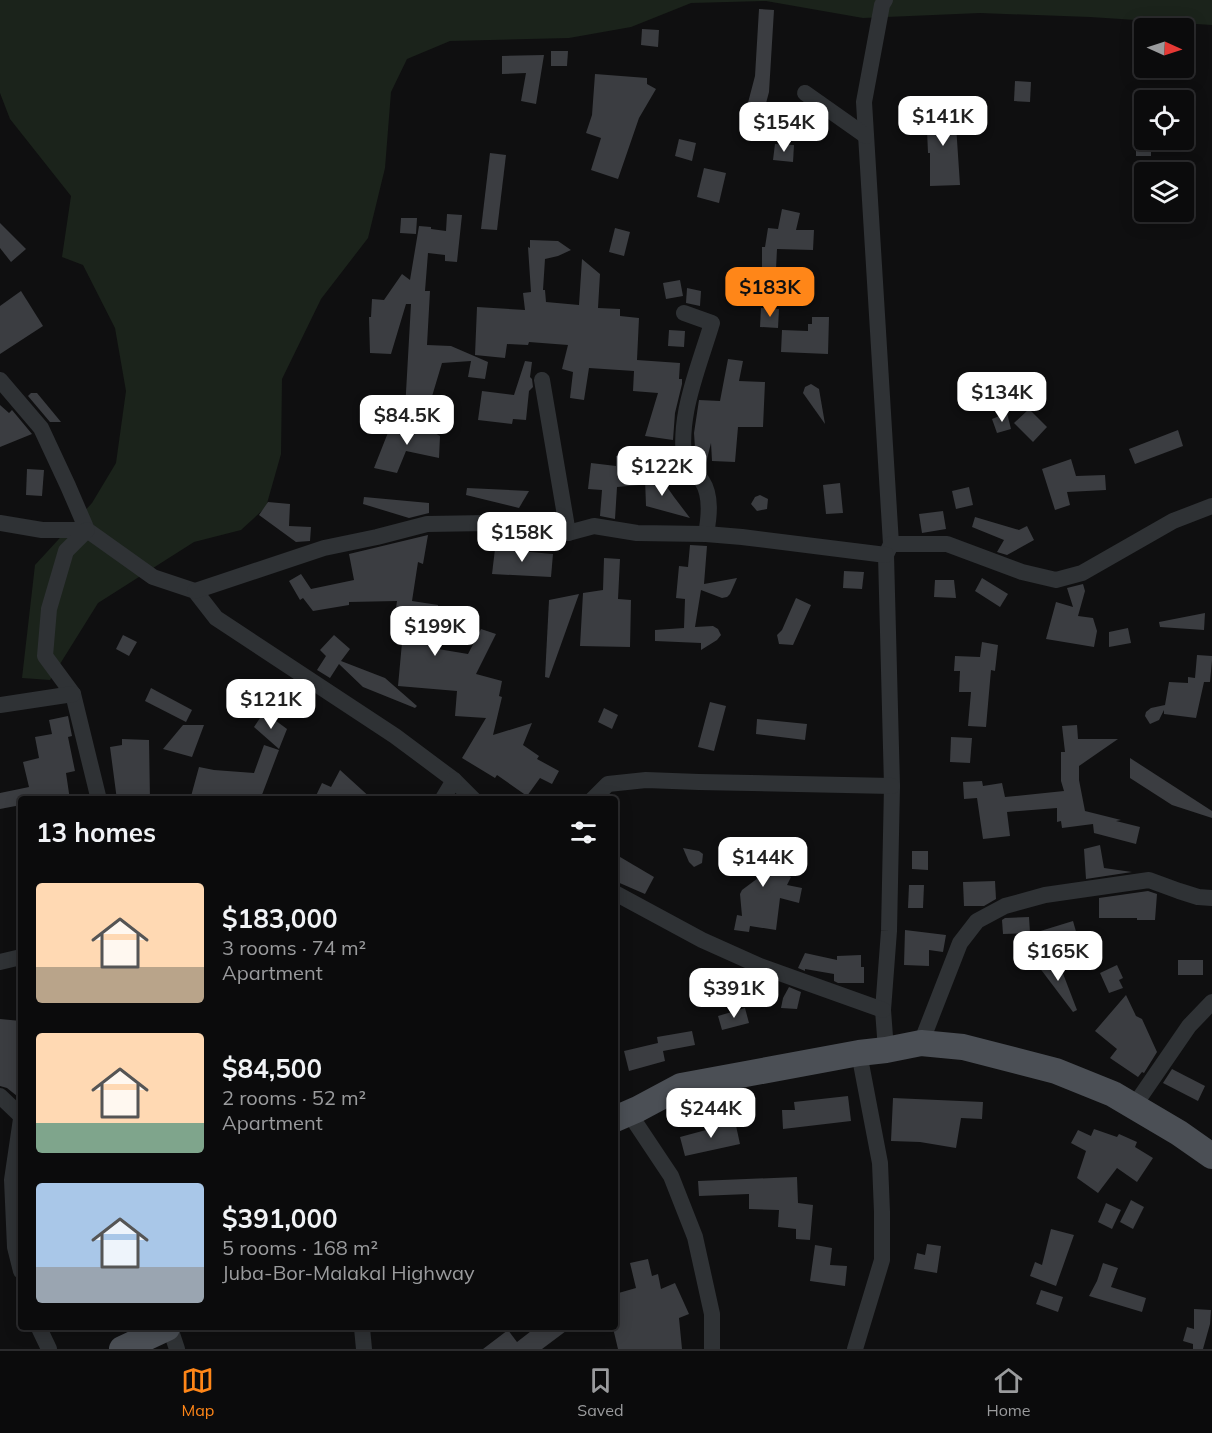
<!DOCTYPE html>
<html lang="en">
<head>
<meta charset="utf-8">
<style>
	:root { --surface:#0b0b0c; --page:#19191a; --text:#f1f3f6; --muted:#9a9b9d; --line:#2b2b2d; --accent:#ff8618 }
	body { margin:0; font-family:Mulish,sans-serif; background:var(--page); color:var(--text); height:100vh; display:flex; flex-direction:column; font-size:22px; white-space:nowrap }
	* { box-sizing:border-box; margin:0 }
	p { font-size:20px; color:var(--muted) }
	.icon { flex:none; width:33px; height:33px; fill:none; stroke:currentColor; stroke-width:2; stroke-linecap:round; stroke-linejoin:round }
	.map { position:relative; flex:1; overflow:hidden }
	.sheet { position:absolute; left:18px; top:796px; width:600px; height:534px; display:flex; flex-direction:column; background:var(--surface); border-radius:6px; box-shadow:0 3px 15px #0003,0 0 0 2px var(--line) }
	.sheet>* { flex:none }
	.needle { width:39px; rotate:93deg }
	.buttons { position:absolute; left:1134px; top:18px; display:grid; gap:12px }
	.buttons a { display:grid; place-items:center; width:60px; height:60px; border-radius:6px; background:var(--surface); box-shadow:0 3px 15px #0003,0 0 0 2px var(--line); font-size:30px }
	.price { position:absolute; translate:-50% -51px; padding:0 14px; border-radius:12px; background:#fff; color:#222; font-size:20px; line-height:39px; filter:drop-shadow(0 2px 3px #0008) }
	.price::after { content:''; position:absolute; left:50%; top:36px; width:18px; height:14px; margin-left:-9px; background:inherit; clip-path:polygon(0 0,100% 0,50% 100%) }
	.price.on { background:var(--accent); color:#111 }
	ul { padding:0; list-style:none }
	li { display:flex; align-items:center; gap:18px; height:150px; padding:0 18px }
	li span { display:grid; place-items:center; flex:none; width:168px; height:120px; border-radius:6px; color:#555 }
	li>.icon { margin-inline-start:auto }
	span .icon { width:72px; height:72px; fill:#fffc; stroke-width:1 }
	li b { font-size:26px }
	h2 { display:flex; justify-content:space-between; align-items:center; height:72px; padding:0 18px; font-size:26px }
	.tab-bar { display:flex; justify-content:space-around; align-items:center; height:84px; border-top:2px solid var(--line); background:var(--surface); font-size:16px; color:var(--muted) }
	.tab-bar a { display:grid; justify-items:center; gap:3px }
	.tab-bar .on { color:var(--accent) }
	.map>svg:first-child { display:block }
	.green { fill:#1b231b }
	.building { fill:#3b3d41 }
	.lines { fill:none; stroke-linecap:round; stroke-linejoin:round }
	.street { stroke:#2f3235; stroke-width:16 }
	.primary { stroke:#4b4f55; stroke-width:26 }
</style>
</head>
<body>
<div class="map">
<svg width="1212" height="1349" viewBox="0 0 1212 1349">
	<rect width="100%" height="100%" fill="#0f0f10"/>
	<polygon class="green" points="0,0 1212,0 1212,25 1090,17 980,13 863,18 766,1 691,3 631,27 569,38 450,41 407,59 391,92 385,168 368,238 321,299 282,379 281,454 266,507 241,530 194,542 98,603 50,680 22,678 35,565 92,503 116,463 126,391 115,328 83,265 62,257 71,196 10,119 0,93"/>
	<g class="building">
		<polygon points="759,9 774,10 769,92 761,122 744,118 755,76"/>
		<polygon points="642,29 659,30 658,47 641,45"/>
		<polygon points="551,51 568,51 567,66 551,66"/>
		<polygon points="544,55 536,104 521,101 526,73 502,74 502,56"/>
		<polygon points="595,74 647,78 647,84 656,89 639,118 618,179 591,170 601,138 586,133 592,115"/>
		<polygon points="1015,81 1031,82 1030,102 1014,101"/>
		<polygon points="953,106 954,125 956,125 960,185 930,186 930,153 928,153 926,107"/>
		<polygon points="679,139 696,143 692,161 675,156"/>
		<rect x="1136" y="140" width="15" height="16"/>
		<polygon points="775,144 794,145 793,162 773,160"/>
		<polygon points="490,153 506,155 497,230 481,229"/>
		<polygon points="704,168 726,173 719,203 697,197"/>
		<polygon points="782,209 800,213 796,230 814,230 813,250 777,249 776,269 762,268 762,247 765,247 768,228 778,229"/>
		<polygon points="447,214 462,215 457,262 445,261 445,255 428,253 425,291 430,291 427,345 451,346 488,362 485,379 468,377 471,361 442,363 427,413 405,410 411,304 406,304 391,354 370,353 369,317 371,317 372,299 384,300 402,274 410,280 419,226 431,227 431,229 446,231"/>
		<polygon points="401,218 417,218 416,234 400,233"/>
		<polygon points="0,223 26,249 11,262 0,248"/>
		<polygon points="615,228 630,232 624,256 609,252"/>
		<polygon points="530,240 558,241 571,250 558,256 545,259 543,290 545,290 546,302 579,305 582,259 600,274 598,308 620,309 620,316 639,318 637,360 680,363 679,379 682,379 682,384 675,413 673,440 645,436 658,393 633,391 634,371 589,368 584,400 570,398 573,372 562,369 568,345 529,342 528,345 507,344 505,358 475,355 477,307 525,310 523,293 531,292 528,247 530,248"/>
		<polygon points="734,269 750,271 744,301 729,299"/>
		<polygon points="680,280 683,296 666,299 663,283"/>
		<polygon points="687,288 701,291 700,306 686,303"/>
		<polygon points="21,291 43,326 0,354 0,306"/>
		<polygon points="761,308 779,309 778,328 760,327"/>
		<polygon points="812,317 829,317 828,354 781,352 782,330 808,331 808,324 812,324"/>
		<polygon points="669,330 685,331 684,347 668,346"/>
		<polygon points="728,359 743,361 739,381 765,382 763,427 738,427 735,462 712,461 711,443 706,463 696,463 694,433 699,400 720,401"/>
		<polygon points="525,361 532,362 530,377 532,379 533,387 529,391 526,420 513,419 512,424 478,420 482,391 514,395"/>
		<polygon points="811,384 819,389 825,424 803,393 805,387"/>
		<polygon points="31,393 37,393 61,422 50,422 28,396"/>
		<polygon points="0,405 9,413 12,410 32,434 0,447"/>
		<polygon points="1029,409 1047,427 1033,442 1014,423"/>
		<polygon points="1007,413 1011,429 997,433 992,419"/>
		<polygon points="405,416 440,436 439,458 406,451 397,473 374,468 389,430 404,436"/>
		<polygon points="1178,430 1183,446 1135,464 1129,449"/>
		<polygon points="616,456 639,456 639,485 617,487 615,519 600,516 602,490 588,489 591,463 616,466"/>
		<polygon points="1071,459 1076,476 1105,475 1106,490 1067,492 1070,505 1055,510 1042,469"/>
		<polygon points="27,469 44,470 42,496 26,495"/>
		<polygon points="658,474 674,497 690,518 646,506 645,478"/>
		<polygon points="840,483 843,513 826,514 823,485"/>
		<polygon points="969,487 973,505 956,509 952,491"/>
		<polygon points="467,488 529,491 519,508 466,495"/>
		<polygon points="760,495 768,499 767,509 757,511 751,504 755,497"/>
		<polygon points="364,497 429,503 429,513 409,518 363,504"/>
		<polygon points="268,502 290,504 289,526 311,527 310,541 296,542 259,515"/>
		<polygon points="943,511 946,529 922,533 919,514"/>
		<polygon points="975,517 1019,530 1027,526 1034,540 1007,555 997,552 1004,540 972,527"/>
		<polygon points="428,535 423,564 418,562 412,601 438,605 438,649 468,654 481,629 496,634 476,674 502,681 499,696 502,697 493,735 532,723 523,745 539,756 537,759 559,771 552,784 540,778 527,796 497,775 495,778 462,758 486,718 455,716 457,691 398,686 403,632 393,631 397,601 349,602 349,605 313,611 303,598 300,600 289,581 301,574 311,589 354,580 349,554"/>
		<polygon points="690,545 707,546 704,584 737,578 730,594 727,597 722,598 701,590 695,627 713,626 718,629 721,635 717,640 701,650 701,643 655,641 655,630 684,628 685,599 676,598 679,566 688,567"/>
		<polygon points="495,549 553,554 551,577 492,574"/>
		<polygon points="604,558 620,559 618,599 631,600 630,647 580,646 583,593 603,590"/>
		<polygon points="844,571 864,572 862,589 843,588"/>
		<polygon points="982,578 1008,594 1000,607 975,591"/>
		<polygon points="935,580 954,580 956,598 934,597"/>
		<polygon points="1083,584 1085,591 1078,616 1093,618 1097,631 1094,647 1046,639 1056,602 1073,607 1067,588"/>
		<polygon points="579,594 549,678 545,677 549,600"/>
		<polygon points="796,598 811,605 793,645 779,644 777,635 782,630"/>
		<polygon points="1205,613 1204,630 1160,627 1159,622"/>
		<polygon points="1128,628 1131,643 1109,647 1109,632"/>
		<polygon points="123,635 137,642 129,656 116,649"/>
		<polygon points="334,635 350,649 341,661 385,678 417,706 415,708 363,687 339,664 330,678 317,670 326,656 320,650"/>
		<polygon points="982,642 998,645 995,671 991,670 986,727 968,726 971,692 959,692 960,671 954,671 955,656 980,657"/>
		<polygon points="1197,655 1212,656 1212,660 1210,682 1204,682 1196,718 1164,714 1164,710 1159,720 1150,724 1145,716 1146,712 1151,708 1165,705 1169,682 1188,683 1188,677 1195,678"/>
		<polygon points="151,688 192,710 186,722 145,701"/>
		<polygon points="710,702 726,706 714,751 698,747"/>
		<polygon points="604,708 618,715 612,729 598,722"/>
		<polygon points="264,712 287,729 279,749 254,727"/>
		<polygon points="68,716 72,736 68,737 75,771 66,773 70,800 21,800 21,805 0,809 0,793 29,787 23,762 39,758 35,737 52,734 49,720"/>
		<polygon points="757,719 807,724 805,740 756,734"/>
		<polygon points="183,725 204,725 192,757 163,749"/>
		<polygon points="1077,725 1078,739 1118,739 1079,766 1079,780 1085,811 1121,820 1116,821 1140,827 1136,844 1094,833 1093,824 1062,828 1061,821 1057,822 1057,808 1007,812 1010,836 983,839 977,798 964,799 963,782 982,781 983,786 1002,783 1005,797 1064,791 1061,781 1061,752 1065,752 1062,726"/>
		<polygon points="951,737 972,738 970,763 950,762"/>
		<polygon points="122,739 149,740 150,800 117,800 110,747 122,745"/>
		<polygon points="264,745 279,750 260,800 190,800 199,767 214,770 254,773"/>
		<polygon points="1130,758 1212,811 1212,818 1172,805 1130,778"/>
		<polygon points="340,770 373,800 314,800 322,783 331,787"/>
		<polygon points="752,838 756,842 783,858 777,869 791,877 787,885 802,888 799,903 780,898 776,930 750,926 749,932 734,930 737,915 742,916 740,894 742,890 758,878 740,866 745,858 737,839"/>
		<polygon points="1100,845 1104,868 1132,872 1086,879 1084,849"/>
		<polygon points="683,848 699,851 703,854 702,863 694,867 689,862"/>
		<polygon points="912,851 928,851 928,870 912,869"/>
		<polygon points="615,854 654,877 645,894 615,881"/>
		<polygon points="995,881 996,899 984,906 964,906 963,882"/>
		<polygon points="909,885 924,885 923,908 908,908"/>
		<polygon points="1148,891 1157,894 1155,920 1137,920 1137,918 1099,918 1099,898"/>
		<polygon points="1029,917 1030,933 1003,934 1002,920 1005,918"/>
		<polygon points="1073,921 1077,935 1059,940 1022,942 1021,937"/>
		<polygon points="905,930 946,935 943,952 929,950 929,966 904,965"/>
		<polygon points="805,953 837,960 837,956 861,955 861,967 864,967 864,983 838,983 834,981 834,974 805,969 805,971 798,968"/>
		<polygon points="1051,957 1062,971 1077,1010 1073,1012 1039,967"/>
		<rect x="1178" y="960" width="25" height="15"/>
		<polygon points="1117,965 1123,978 1119,980 1123,988 1109,993 1100,973"/>
		<polygon points="789,987 801,992 797,1009 781,1008 783,998"/>
		<polygon points="1126,995 1136,1016 1142,1019 1157,1052 1144,1073 1142,1072 1138,1077 1110,1058 1117,1049 1095,1031"/>
		<polygon points="745,1008 749,1023 722,1030 718,1016"/>
		<polygon points="0,1019 21,1021 21,1087 17,1096 7,1088 0,1086"/>
		<polygon points="692,1031 695,1045 663,1051 665,1061 629,1071 624,1051 658,1043 657,1037"/>
		<polygon points="1172,1069 1205,1086 1198,1101 1163,1083"/>
		<polygon points="848,1096 851,1121 783,1129 782,1110 795,1110 794,1102"/>
		<polygon points="893,1098 983,1102 982,1119 961,1118 956,1148 920,1142 891,1141"/>
		<polygon points="735,1121 740,1144 685,1156 680,1137 706,1130 706,1128"/>
		<polygon points="1094,1129 1117,1137 1119,1134 1137,1142 1135,1147 1153,1158 1137,1182 1117,1168 1098,1193 1077,1178 1086,1151 1071,1143 1078,1130 1091,1136"/>
		<polygon points="797,1177 798,1203 813,1205 810,1240 796,1239 796,1229 778,1227 779,1210 749,1209 749,1194 699,1196 698,1181"/>
		<polygon points="1131,1200 1144,1207 1133,1229 1120,1222"/>
		<polygon points="1106,1203 1121,1210 1112,1229 1098,1222"/>
		<polygon points="1051,1229 1074,1235 1056,1286 1030,1276 1035,1262 1042,1265"/>
		<polygon points="927,1244 941,1246 937,1273 914,1269 917,1253 925,1255"/>
		<polygon points="815,1245 832,1248 830,1265 847,1266 845,1286 810,1281"/>
		<polygon points="648,1259 652,1276 658,1274 661,1289 675,1283 689,1314 679,1318 682,1349 618,1349 613,1328 615,1328 615,1294 636,1288 630,1263"/>
		<polygon points="1103,1263 1118,1268 1111,1287 1146,1298 1142,1312 1089,1296 1097,1281"/>
		<polygon points="1041,1290 1063,1297 1058,1312 1036,1304"/>
		<polygon points="1194,1309 1211,1310 1210,1324 1203,1349 1193,1349 1193,1344 1183,1341 1187,1327 1194,1329"/>
		<polygon points="535,1328 570,1328 542,1349 483,1349 508,1330 517,1342"/>
	</g>
	<g class="lines">
		<g class="street">
			<polyline points="885,0 882,5 864,102 891,544 886,555 892,786 889,931 883,1010 886,1050"/>
			<polyline points="805,93 866,136"/>
			<path d="M684,313L712,323C698,370 675,420 686,470C691,473 699,476 702,481C712,496 709,518 706,534"/>
			<polyline points="0,380 41,428 68,486 87,530 153,577 195,591 216,618 395,736 454,780 474,800"/>
			<polyline points="542,380 568,533"/>
			<polyline points="0,523 42,530 87,530"/>
			<polyline points="87,530 66,551 49,609 45,656 73,694 99,800"/>
			<polyline points="891,544 947,544 1022,572 1056,580 1082,573 1173,521 1212,506"/>
			<polyline points="195,591 324,548 377,537 427,524 488,523 568,533 594,526 637,533 706,534 742,537 886,555"/>
			<polyline points="0,705 73,694"/>
			<polyline points="442,800 454,780"/>
			<polyline points="592,800 608,784 646,780 699,782 892,786"/>
			<polyline points="615,893 702,940 760,966 883,1010"/>
			<polyline points="0,962 21,957"/>
			<polyline points="921,1043 960,943 977,921 1005,906 1045,895 1149,880 1179,891 1198,897 1212,898"/>
			<polyline points="0,1096 21,1116"/>
			<polyline points="1134,1106 1189,1026 1212,1002"/>
			<polyline points="629,1113 671,1176 695,1237 712,1314 712,1349"/>
			<polyline points="21,1119 12,1180 15,1247 21,1271"/>
			<polyline points="39,1328 49,1349"/>
			<polyline points="170,1328 177,1349"/>
			<polyline points="362,1328 364,1349"/>
			<polyline points="855,1349 882,1260 882,1212 880,1163 859,1053"/>
		</g>
		<g class="primary">
			<polyline points="615,1119 638,1109 681,1086 859,1053 886,1050 921,1043 963,1047 1056,1071 1113,1094 1179,1133 1212,1156"/>
			<polyline points="122,1349 167,1328"/>
		</g>
	</g>
</svg>
<div class="buttons">
<a><svg class="needle" viewBox="-14 -14 28 28"><path d="M0-13l5 13h-10z" fill="#e53935"/><path d="M0 13l5-13h-10z" fill="#9a9b9d"/></svg></a>
<a><svg class="icon" aria-label="locate" viewBox="0 0 24 24"><circle cx="12" cy="12" r="6"/><path d="M12 2v4M12 18v4M2 12h4M18 12h4"/></svg></a>
<a><svg class="icon" aria-label="layers" viewBox="0 0 24 24"><path d="M12 4l9 5-9 5-9-5zM3 14l9 5 9-5"/></svg></a>
</div>
<b class="price" style="left:943px;top:147px">$141K</b>
<b class="price" style="left:784px;top:153px">$154K</b>
<b class="price on" style="left:770px;top:318px">$183K</b>
<b class="price" style="left:1002px;top:423px">$134K</b>
<b class="price" style="left:407px;top:446px">$84.5K</b>
<b class="price" style="left:662px;top:497px">$122K</b>
<b class="price" style="left:522px;top:563px">$158K</b>
<b class="price" style="left:435px;top:657px">$199K</b>
<b class="price" style="left:271px;top:730px">$121K</b>
<b class="price" style="left:763px;top:888px">$144K</b>
<b class="price" style="left:1058px;top:982px">$165K</b>
<b class="price" style="left:734px;top:1019px">$391K</b>
<b class="price" style="left:711px;top:1139px">$244K</b>
<section class="sheet">
<h2>13 homes<svg class="icon" aria-label="filters" viewBox="0 0 24 24"><path d="M4 7h16M4 17h16"/><circle cx="9" cy="7" r="2"/><circle cx="15" cy="17" r="2"/></svg></h2>
<ul>
<li><span style="background:linear-gradient(#ffd9b3 70%,#b9a48a 0)"><svg class="icon" aria-label="home" viewBox="0 0 24 24"><path d="M3 11l9-7 9 7M6 9v11h12V9"/></svg></span><div><b>$183,000</b><p>3 rooms · 74 m²</p><p>Apartment</p></div></li>
<li><span style="background:linear-gradient(#ffd9b3 75%,#7fa58c 0)"><svg class="icon" aria-label="home" viewBox="0 0 24 24"><path d="M3 11l9-7 9 7M6 9v11h12V9"/></svg></span><div><b>$84,500</b><p>2 rooms · 52 m²</p><p>Apartment</p></div></li>
<li><span style="background:linear-gradient(#a9c7e8 70%,#9aa5b1 0)"><svg class="icon" aria-label="home" viewBox="0 0 24 24"><path d="M3 11l9-7 9 7M6 9v11h12V9"/></svg></span><div><b>$391,000</b><p>5 rooms · 168 m²</p><p>Juba-Bor-Malakal Highway</p></div></li>
</ul>
</section>
</div>
<nav class="tab-bar">
<a class="on"><svg class="icon" aria-label="map" viewBox="0 0 24 24"><path d="M3 6l6-2 6 2 6-2v14l-6 2-6-2-6 2zM9 4v14M15 6v14"/></svg>Map</a>
<a><svg class="icon" aria-label="saved" viewBox="0 0 24 24"><path d="M7 4h10v16l-5-4-5 4z"/></svg>Saved</a>
<a><svg class="icon" aria-label="home" viewBox="0 0 24 24"><path d="M3 11l9-7 9 7M6 9v11h12V9"/></svg>Home</a>
</nav>
</body>
</html>
